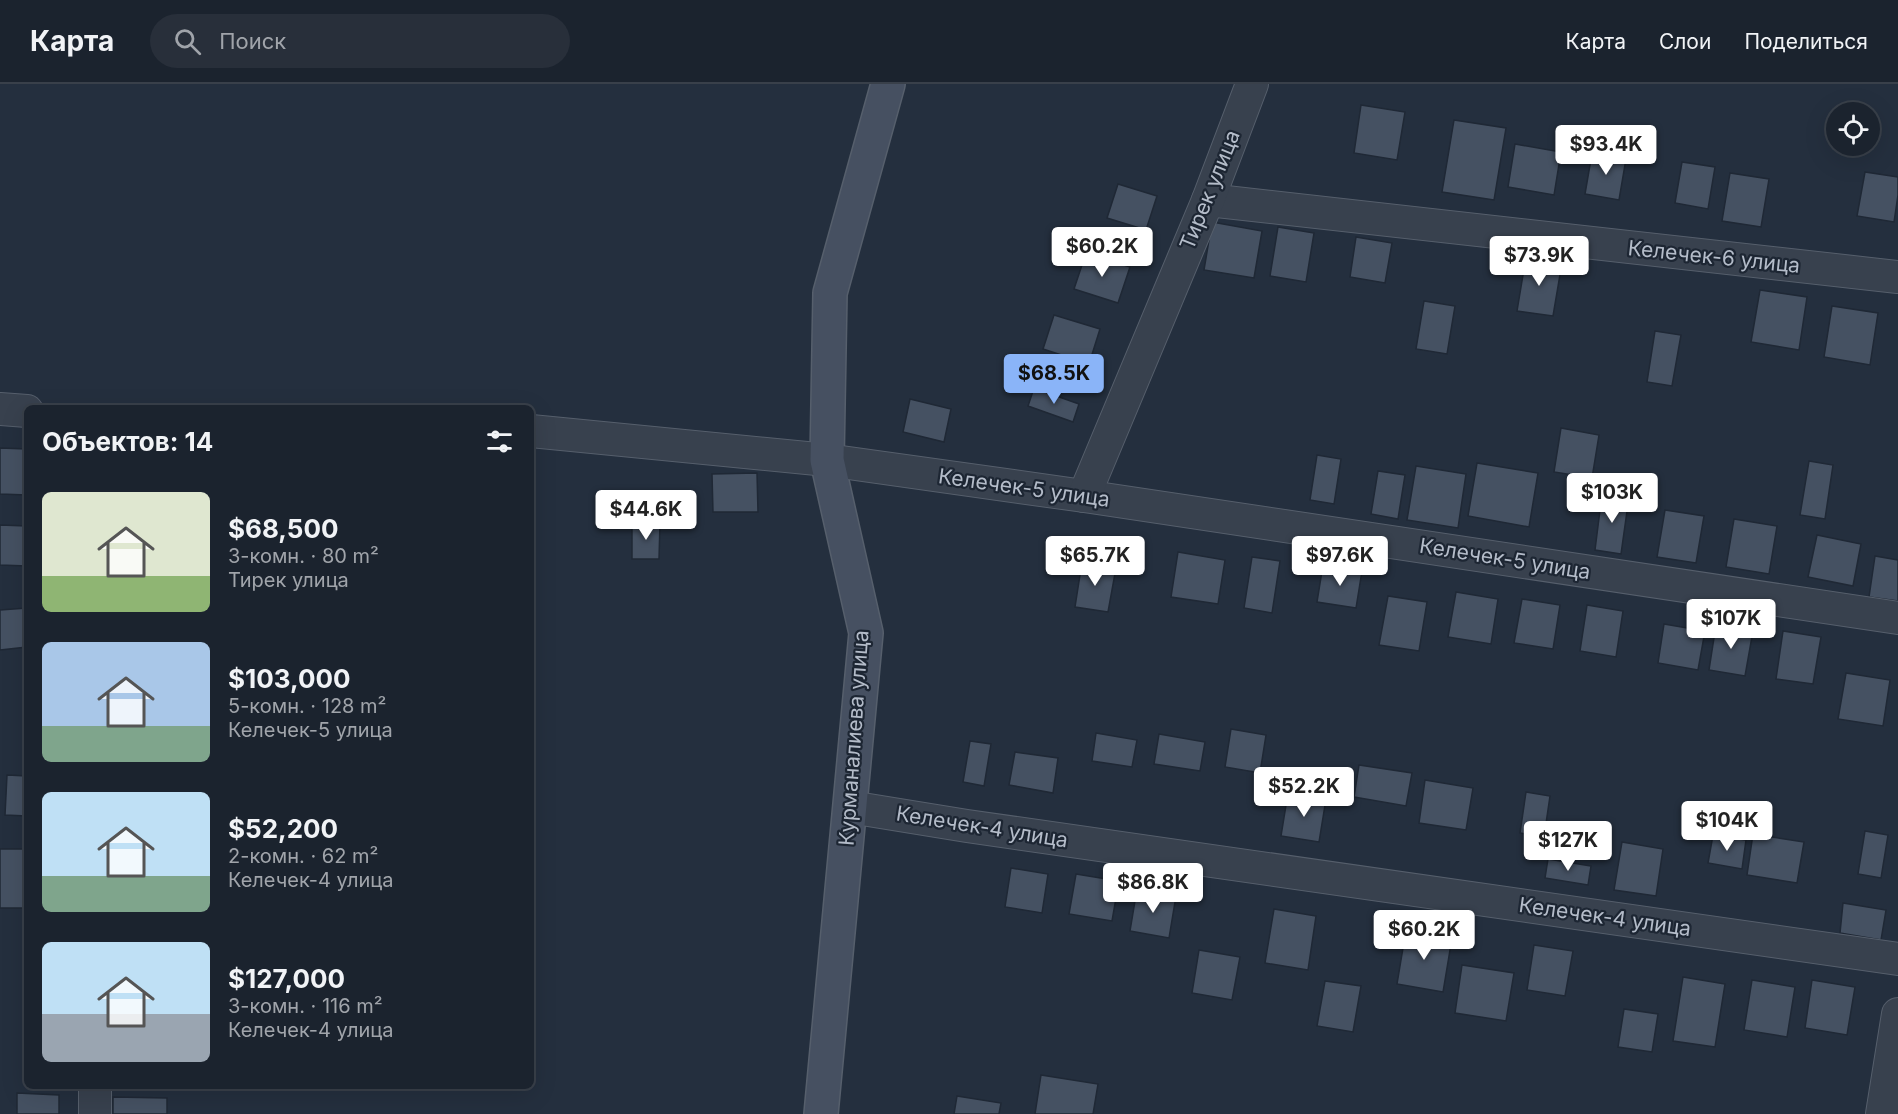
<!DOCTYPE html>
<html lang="ru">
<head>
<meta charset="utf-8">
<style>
	:root { --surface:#1b232e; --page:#282f3a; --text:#f1f3f6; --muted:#a0a4aa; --line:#39404a; --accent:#8ab4f8 }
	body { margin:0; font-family:Inter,sans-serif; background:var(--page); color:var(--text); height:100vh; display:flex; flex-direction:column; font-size:22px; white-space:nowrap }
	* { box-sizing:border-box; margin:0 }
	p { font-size:20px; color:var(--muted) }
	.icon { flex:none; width:33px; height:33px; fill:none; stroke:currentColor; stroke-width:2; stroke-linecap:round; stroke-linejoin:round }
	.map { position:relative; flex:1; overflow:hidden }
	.drawer { position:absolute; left:24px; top:321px; width:510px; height:684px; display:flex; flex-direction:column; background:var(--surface); border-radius:9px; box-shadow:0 6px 24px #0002,0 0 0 2px var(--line) }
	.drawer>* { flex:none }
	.controls { position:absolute; left:1826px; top:18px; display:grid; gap:12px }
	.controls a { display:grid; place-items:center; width:54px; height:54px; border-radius:50%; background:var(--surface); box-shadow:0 6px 24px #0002,0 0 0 2px var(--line); font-size:30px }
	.price { position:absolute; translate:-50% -51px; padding:0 14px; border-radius:6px; background:#fff; color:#222; font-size:20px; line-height:39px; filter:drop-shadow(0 2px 3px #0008) }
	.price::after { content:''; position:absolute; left:50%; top:36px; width:18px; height:14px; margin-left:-9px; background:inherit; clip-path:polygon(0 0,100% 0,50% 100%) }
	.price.active { background:var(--accent); color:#111 }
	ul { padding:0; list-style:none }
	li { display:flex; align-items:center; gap:18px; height:150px; padding:0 18px }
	li span { display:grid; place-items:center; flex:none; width:168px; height:120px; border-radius:9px; color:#555 }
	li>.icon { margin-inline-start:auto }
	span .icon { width:72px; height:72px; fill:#fffc; stroke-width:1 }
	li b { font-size:26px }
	h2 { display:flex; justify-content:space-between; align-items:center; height:72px; padding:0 18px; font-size:26px }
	header { display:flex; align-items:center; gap:36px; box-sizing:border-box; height:84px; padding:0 30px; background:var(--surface); border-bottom:2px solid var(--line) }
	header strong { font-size:28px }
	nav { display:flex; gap:33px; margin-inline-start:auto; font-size:21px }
	.search { width:420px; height:54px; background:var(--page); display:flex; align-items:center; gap:15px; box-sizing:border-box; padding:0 21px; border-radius:33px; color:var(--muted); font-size:22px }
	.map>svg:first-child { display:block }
	.building { fill:#455162; stroke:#1f2835; stroke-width:1.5 }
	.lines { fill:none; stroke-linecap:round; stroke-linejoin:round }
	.street-casing { stroke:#565f6c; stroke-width:34 }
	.secondary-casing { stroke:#565f6c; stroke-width:36 }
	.street { stroke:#38414e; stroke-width:32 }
	.secondary { stroke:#465061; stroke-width:33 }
	.labels { text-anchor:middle; stroke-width:4.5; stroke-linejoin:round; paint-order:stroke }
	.street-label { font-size:21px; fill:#b4bcc9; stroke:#1d2633 }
</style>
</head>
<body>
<header>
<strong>Карта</strong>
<div class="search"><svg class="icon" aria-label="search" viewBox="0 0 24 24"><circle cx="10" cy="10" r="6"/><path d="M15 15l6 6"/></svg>Поиск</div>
<nav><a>Карта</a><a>Слои</a><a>Поделиться</a></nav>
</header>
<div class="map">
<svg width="1898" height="1030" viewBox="0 0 1898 1030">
	<rect width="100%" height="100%" fill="#242f3e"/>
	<g class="building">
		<polygon points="1361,21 1405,28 1397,76 1354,69"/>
		<polygon points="1454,36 1506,44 1494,116 1442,108"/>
		<polygon points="1515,60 1561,68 1554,111 1508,103"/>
		<polygon points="1592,69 1626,75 1619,116 1585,110"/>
		<polygon points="1682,78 1715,83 1708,125 1675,119"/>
		<polygon points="1865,88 1898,93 1898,111 1894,138 1857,132"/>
		<polygon points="1730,89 1769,95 1761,143 1722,137"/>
		<polygon points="1118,100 1157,112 1146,146 1107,134"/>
		<polygon points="1212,138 1262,147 1254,194 1204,186"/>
		<polygon points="1278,143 1314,149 1306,198 1270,192"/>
		<polygon points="1356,153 1392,159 1385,199 1350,193"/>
		<polygon points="1086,169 1130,183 1118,219 1074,205"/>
		<polygon points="1526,173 1562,179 1553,232 1517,227"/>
		<polygon points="1760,206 1807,213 1799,266 1751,258"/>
		<polygon points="1424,217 1455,222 1447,270 1416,265"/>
		<polygon points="1832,222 1878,229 1870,281 1824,273"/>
		<polygon points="1054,231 1100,245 1089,280 1043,265"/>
		<polygon points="1655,247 1681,251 1672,302 1647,298"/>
		<polygon points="1034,304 1079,320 1073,338 1028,322"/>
		<polygon points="910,315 951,325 944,358 903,348"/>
		<polygon points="1561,344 1599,351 1592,394 1554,388"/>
		<polygon points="0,364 27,365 27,411 0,410"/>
		<polygon points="1317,371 1341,375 1334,420 1310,416"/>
		<polygon points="1809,377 1833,381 1825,435 1800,431"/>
		<polygon points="1477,379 1538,389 1529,443 1468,432"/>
		<polygon points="1416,382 1466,390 1458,444 1407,436"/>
		<polygon points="1378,387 1405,391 1398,435 1371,430"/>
		<polygon points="757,389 758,428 713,428 712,390"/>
		<polygon points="1602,410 1629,413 1621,470 1595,466"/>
		<polygon points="1665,426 1704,432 1696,479 1657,473"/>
		<polygon points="1734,435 1777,442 1769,490 1726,483"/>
		<polygon points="632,438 660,439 659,475 632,475"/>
		<polygon points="0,441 27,442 27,482 0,481"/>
		<polygon points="1817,451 1861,460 1853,502 1808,493"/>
		<polygon points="1178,468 1225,476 1218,520 1171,513"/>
		<polygon points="1875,472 1898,476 1898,517 1869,513"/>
		<polygon points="1252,473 1280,477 1272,529 1244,524"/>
		<polygon points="1082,478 1116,484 1108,528 1075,523"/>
		<polygon points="1323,481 1362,487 1356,524 1317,518"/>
		<polygon points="1456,508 1498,515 1491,560 1448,553"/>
		<polygon points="1388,512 1427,518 1419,567 1379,561"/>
		<polygon points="1522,515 1560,521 1553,565 1514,559"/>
		<polygon points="1587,521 1623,527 1616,573 1580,567"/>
		<polygon points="27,524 27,563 0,566 0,526"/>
		<polygon points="1664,540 1705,547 1698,586 1658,579"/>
		<polygon points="1716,541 1753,547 1745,592 1709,586"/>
		<polygon points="1783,547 1821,553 1813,600 1776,595"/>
		<polygon points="1846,589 1890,596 1883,642 1838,635"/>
		<polygon points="1231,645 1266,651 1260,689 1225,683"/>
		<polygon points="1096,649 1137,656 1132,683 1092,677"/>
		<polygon points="1159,650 1205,658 1200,687 1154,680"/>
		<polygon points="970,657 991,660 984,702 963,698"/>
		<polygon points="1015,668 1058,674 1053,709 1009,701"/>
		<polygon points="1359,681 1412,689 1406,722 1354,713"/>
		<polygon points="7,691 27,692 27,732 5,731"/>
		<polygon points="1425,696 1473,704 1466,746 1419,739"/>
		<polygon points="1526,708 1550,712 1544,753 1520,749"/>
		<polygon points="1288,709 1326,715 1319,758 1281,752"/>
		<polygon points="1865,747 1888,751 1881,794 1858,790"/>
		<polygon points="1753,750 1804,758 1797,799 1747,791"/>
		<polygon points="1713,751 1746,756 1742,785 1708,779"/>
		<polygon points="1622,758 1663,765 1656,812 1614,806"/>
		<rect x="0" y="765" width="27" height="59"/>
		<polygon points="1548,775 1591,782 1588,801 1545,794"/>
		<polygon points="1011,784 1048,790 1042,829 1005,823"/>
		<polygon points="1076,790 1119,797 1112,837 1069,830"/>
		<polygon points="1137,805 1176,812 1169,854 1130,847"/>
		<polygon points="1843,819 1886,826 1881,856 1840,849"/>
		<polygon points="1274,825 1316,832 1308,886 1265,879"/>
		<polygon points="1406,846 1452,854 1443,908 1397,900"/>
		<polygon points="1534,861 1573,867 1565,912 1527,906"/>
		<polygon points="1199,866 1240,873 1232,916 1192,909"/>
		<polygon points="1462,881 1514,889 1506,937 1455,929"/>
		<polygon points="1683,893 1725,900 1715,963 1673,957"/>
		<polygon points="1752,896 1795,903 1787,953 1744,946"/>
		<polygon points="1812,896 1855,903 1847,951 1805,944"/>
		<polygon points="1325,897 1361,902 1353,948 1317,942"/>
		<polygon points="1624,925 1658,930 1652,968 1618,963"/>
		<polygon points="1041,991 1098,1000 1093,1030 1035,1030"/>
		<polygon points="17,1009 59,1011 59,1030 17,1030"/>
		<polygon points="957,1012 1001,1019 999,1030 954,1030"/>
		<polygon points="113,1013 167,1014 167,1030 113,1030"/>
	</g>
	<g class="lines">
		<g class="street-casing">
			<g id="street">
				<polyline points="1208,116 1898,193"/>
				<polyline points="0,325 27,327"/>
				<polyline points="531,347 827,376 1084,412 1898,534"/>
				<polyline points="1084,412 1208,116 1252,0"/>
				<polyline points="850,723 967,742 1898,875"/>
				<polyline points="95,1002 95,1030"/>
				<polyline points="1882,1030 1898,930"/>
			</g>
		</g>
		<g class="secondary-casing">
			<polyline id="secondary" points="821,1030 866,549 827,376 830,209 888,0"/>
		</g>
		<use href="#street" class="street"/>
		<use href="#secondary" class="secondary"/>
	</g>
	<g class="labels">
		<g class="street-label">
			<text transform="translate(1210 106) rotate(-68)" y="7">Тирек улица</text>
			<text transform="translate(1714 173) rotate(6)" y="7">Келечек-6 улица</text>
			<text transform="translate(1024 404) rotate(8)" y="7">Келечек-5 улица</text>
			<text transform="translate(1505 475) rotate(9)" y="7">Келечек-5 улица</text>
			<text transform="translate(854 654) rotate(-86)" y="7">Курманалиева улица</text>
			<text transform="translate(982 743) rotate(9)" y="7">Келечек-4 улица</text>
			<text transform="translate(1605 833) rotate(8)" y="7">Келечек-4 улица</text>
		</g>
	</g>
</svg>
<div class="controls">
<a><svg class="icon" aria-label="locate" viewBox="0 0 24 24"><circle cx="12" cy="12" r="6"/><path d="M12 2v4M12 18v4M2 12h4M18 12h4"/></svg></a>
</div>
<b class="price" style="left:1606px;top:92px">$93.4K</b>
<b class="price" style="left:1102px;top:194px">$60.2K</b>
<b class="price" style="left:1539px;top:203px">$73.9K</b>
<b class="price active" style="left:1054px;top:321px">$68.5K</b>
<b class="price" style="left:1612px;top:440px">$103K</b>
<b class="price" style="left:646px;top:457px">$44.6K</b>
<b class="price" style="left:1095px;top:503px">$65.7K</b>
<b class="price" style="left:1340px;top:503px">$97.6K</b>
<b class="price" style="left:1731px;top:566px">$107K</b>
<b class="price" style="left:1304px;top:734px">$52.2K</b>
<b class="price" style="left:1727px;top:768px">$104K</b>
<b class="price" style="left:1568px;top:788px">$127K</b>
<b class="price" style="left:1153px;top:830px">$86.8K</b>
<b class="price" style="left:1424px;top:877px">$60.2K</b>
<section class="drawer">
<h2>Объектов: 14<svg class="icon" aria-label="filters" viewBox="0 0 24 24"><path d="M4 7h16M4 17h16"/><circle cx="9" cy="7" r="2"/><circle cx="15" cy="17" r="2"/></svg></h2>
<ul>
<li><span style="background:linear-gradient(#dfe7d0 70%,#8fb573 0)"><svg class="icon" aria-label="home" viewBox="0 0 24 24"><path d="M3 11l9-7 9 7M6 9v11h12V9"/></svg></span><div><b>$68,500</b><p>3-комн. · 80 m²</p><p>Тирек улица</p></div></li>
<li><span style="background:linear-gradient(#a9c7e8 70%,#7fa58c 0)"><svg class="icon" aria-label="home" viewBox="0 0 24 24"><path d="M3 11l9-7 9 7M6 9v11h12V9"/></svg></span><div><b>$103,000</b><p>5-комн. · 128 m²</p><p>Келечек-5 улица</p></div></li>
<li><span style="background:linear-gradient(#bfe0f5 70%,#7fa58c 0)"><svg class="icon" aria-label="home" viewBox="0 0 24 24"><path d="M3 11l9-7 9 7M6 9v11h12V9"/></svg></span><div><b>$52,200</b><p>2-комн. · 62 m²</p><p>Келечек-4 улица</p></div></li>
<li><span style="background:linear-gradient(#bfe0f5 60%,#9aa5b1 0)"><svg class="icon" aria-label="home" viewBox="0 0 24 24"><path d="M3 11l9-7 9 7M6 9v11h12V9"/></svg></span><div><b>$127,000</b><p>3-комн. · 116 m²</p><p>Келечек-4 улица</p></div></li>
</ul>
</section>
</div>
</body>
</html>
